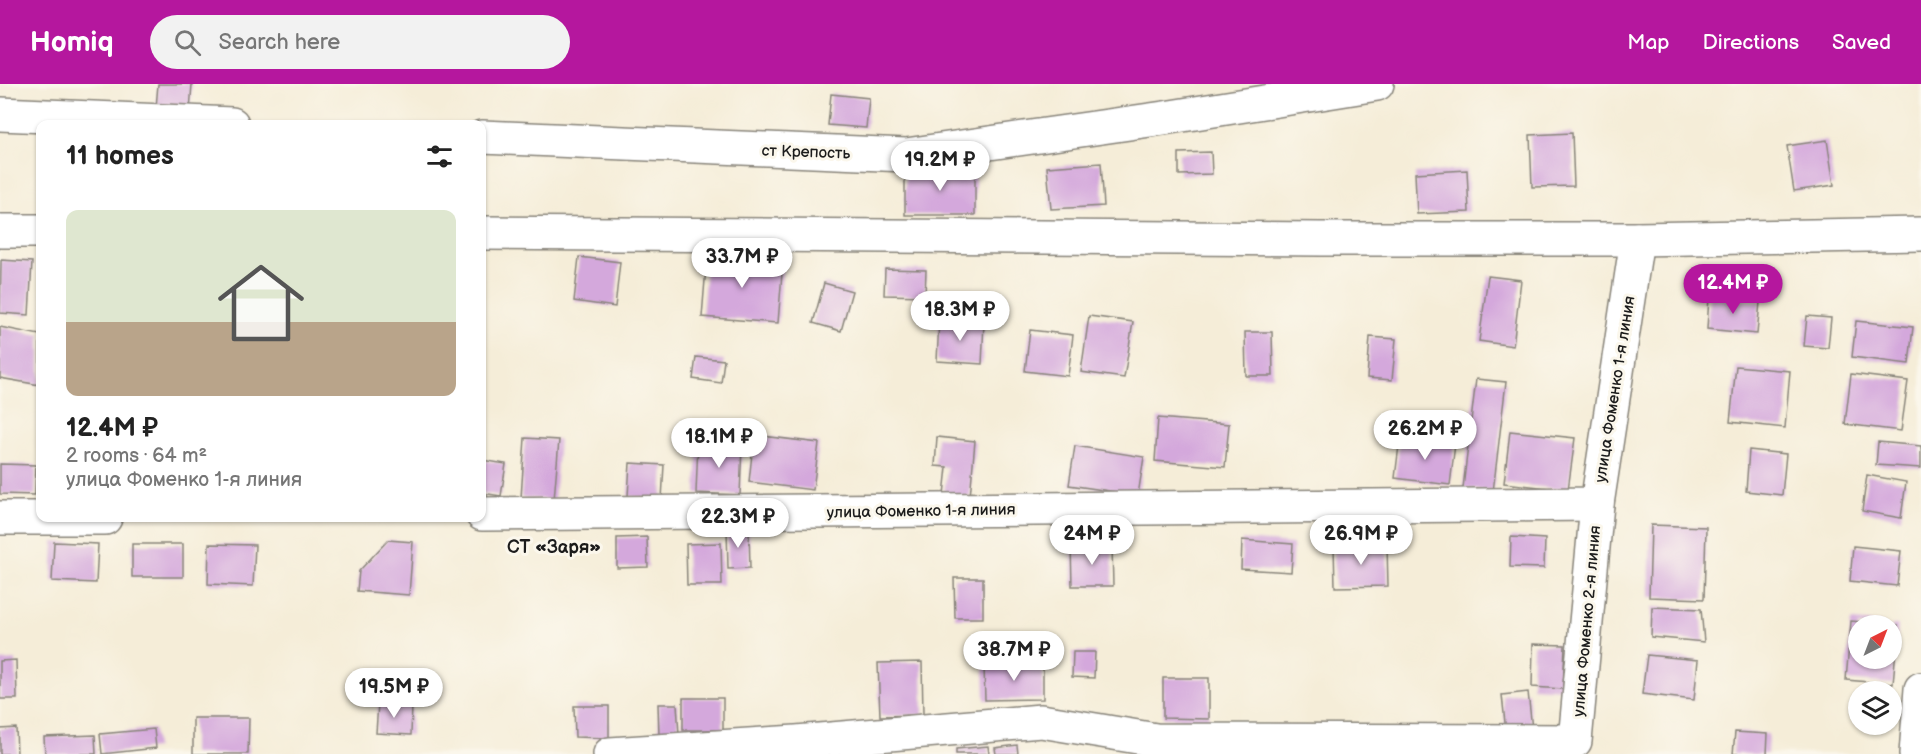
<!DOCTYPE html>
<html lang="en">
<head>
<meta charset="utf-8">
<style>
	:root { --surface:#fff; --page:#f2f2f2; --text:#222; --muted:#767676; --line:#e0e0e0; --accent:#b5179e }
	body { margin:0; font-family:"Balsamiq Sans",sans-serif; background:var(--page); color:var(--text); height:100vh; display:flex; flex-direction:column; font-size:22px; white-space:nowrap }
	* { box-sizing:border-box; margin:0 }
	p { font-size:20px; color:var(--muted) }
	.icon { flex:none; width:33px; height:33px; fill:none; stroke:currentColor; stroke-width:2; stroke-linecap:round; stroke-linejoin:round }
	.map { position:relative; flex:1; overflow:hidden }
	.sheet { position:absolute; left:36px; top:36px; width:450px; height:402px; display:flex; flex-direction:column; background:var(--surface); border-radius:12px; box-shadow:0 2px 4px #0004 }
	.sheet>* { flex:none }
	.needle { width:39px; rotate:42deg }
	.buttons { position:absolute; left:1848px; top:531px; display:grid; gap:12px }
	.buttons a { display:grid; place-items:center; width:54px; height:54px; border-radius:50%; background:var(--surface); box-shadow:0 2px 4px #0004; font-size:30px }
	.price { position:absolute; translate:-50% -51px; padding:0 14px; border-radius:21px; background:#fff; color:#222; font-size:20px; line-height:39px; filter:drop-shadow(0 2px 3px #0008) }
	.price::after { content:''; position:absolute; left:50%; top:36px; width:18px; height:14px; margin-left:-9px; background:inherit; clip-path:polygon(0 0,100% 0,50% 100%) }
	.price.on { background:var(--accent); color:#fff }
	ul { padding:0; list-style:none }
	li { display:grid; align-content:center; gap:12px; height:318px; padding:0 30px }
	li+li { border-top:2px solid var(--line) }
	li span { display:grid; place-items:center; height:186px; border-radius:12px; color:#555 }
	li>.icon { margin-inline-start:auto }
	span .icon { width:108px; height:108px; fill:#fffc; stroke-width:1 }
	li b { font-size:26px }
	h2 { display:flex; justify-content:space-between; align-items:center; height:72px; padding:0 30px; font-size:26px }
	header { display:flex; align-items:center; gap:36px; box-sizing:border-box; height:84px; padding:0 30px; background:var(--accent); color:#fff }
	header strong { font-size:28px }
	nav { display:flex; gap:33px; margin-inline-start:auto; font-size:21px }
	.search { width:420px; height:54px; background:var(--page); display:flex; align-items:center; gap:15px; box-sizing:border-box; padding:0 21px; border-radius:33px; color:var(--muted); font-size:22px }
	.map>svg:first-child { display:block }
	.building { fill:#d4a8dc }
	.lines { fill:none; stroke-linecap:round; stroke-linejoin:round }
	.minor-casing { stroke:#88847a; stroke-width:36 }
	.minor { stroke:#fff; stroke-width:33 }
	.labels { text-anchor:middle; stroke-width:6; stroke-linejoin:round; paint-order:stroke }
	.street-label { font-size:16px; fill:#1c1c1c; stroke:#fbf7ec }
	.neighbourhood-label { font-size:18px; font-weight:bold; fill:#1c1c1c; stroke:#fbf7ec }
</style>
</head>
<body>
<header>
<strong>Homiq</strong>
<div class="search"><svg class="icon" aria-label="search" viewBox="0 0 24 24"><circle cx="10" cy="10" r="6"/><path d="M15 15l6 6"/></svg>Search here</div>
<nav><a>Map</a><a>Directions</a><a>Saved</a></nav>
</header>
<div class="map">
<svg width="1921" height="670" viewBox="0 0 1921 670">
	<rect width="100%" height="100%" fill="#fbf7ec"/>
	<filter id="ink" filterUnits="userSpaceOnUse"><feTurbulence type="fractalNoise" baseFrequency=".0167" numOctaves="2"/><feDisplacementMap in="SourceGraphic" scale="12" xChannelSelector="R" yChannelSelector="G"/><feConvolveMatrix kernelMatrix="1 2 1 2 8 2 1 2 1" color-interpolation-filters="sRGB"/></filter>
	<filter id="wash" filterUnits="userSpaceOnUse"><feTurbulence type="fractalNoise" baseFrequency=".008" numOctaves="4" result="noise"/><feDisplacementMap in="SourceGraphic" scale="24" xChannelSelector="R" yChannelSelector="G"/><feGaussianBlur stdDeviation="1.35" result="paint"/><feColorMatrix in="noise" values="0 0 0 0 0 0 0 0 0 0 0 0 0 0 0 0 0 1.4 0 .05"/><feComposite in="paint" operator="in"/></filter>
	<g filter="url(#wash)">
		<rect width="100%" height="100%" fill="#f5edd8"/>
		<g id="blocks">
			<g class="building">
				<polygon points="158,0 192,0 190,27 156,24"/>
				<polygon points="831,10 869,14 866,44 828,41"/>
				<polygon points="1572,49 1574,102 1532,103 1530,51"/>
				<polygon points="1827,56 1834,101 1794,107 1787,62"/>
				<polygon points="1211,68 1212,90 1179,91 1179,69"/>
				<polygon points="1101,79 1104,122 1051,125 1047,83"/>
				<rect x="905" y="85" width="70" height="46"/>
				<polygon points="1467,86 1469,128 1417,130 1415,89"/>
				<polygon points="707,171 783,177 778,239 702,233"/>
				<polygon points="579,173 620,178 615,223 574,217"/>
				<polygon points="1,176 32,178 29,231 0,229"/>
				<polygon points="885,185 926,186 925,212 884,211"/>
				<polygon points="1488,192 1521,196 1513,262 1479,257"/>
				<polygon points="824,199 852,207 841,247 813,239"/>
				<polygon points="1709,213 1760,218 1757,250 1707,245"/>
				<polygon points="1089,232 1133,238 1124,294 1081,288"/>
				<polygon points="1807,232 1831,234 1828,264 1804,262"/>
				<polygon points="939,236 984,239 982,280 937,277"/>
				<polygon points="1856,237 1913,243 1909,280 1852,273"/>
				<polygon points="0,243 40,251 40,301 0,294"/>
				<polygon points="1030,246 1073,251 1068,292 1025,287"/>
				<polygon points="1245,248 1272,248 1273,292 1246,292"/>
				<polygon points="1370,253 1396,255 1392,296 1367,294"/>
				<polygon points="696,273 724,276 721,299 693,295"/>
				<polygon points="1736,282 1790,287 1785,344 1730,338"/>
				<polygon points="1851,290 1908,297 1901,347 1845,340"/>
				<polygon points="1476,295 1506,298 1493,408 1463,404"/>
				<polygon points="1158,334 1229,340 1225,383 1155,377"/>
				<polygon points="1510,347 1575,354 1568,406 1504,399"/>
				<polygon points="754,351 819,359 813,406 749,398"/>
				<polygon points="937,353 975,357 970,413 944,411 947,383 935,382"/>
				<polygon points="1400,353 1455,360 1450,401 1395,394"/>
				<polygon points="525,354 559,356 554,416 521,414"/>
				<polygon points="1878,358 1921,362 1921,384 1876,381"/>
				<polygon points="698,359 742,361 740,411 696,409"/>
				<polygon points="1075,362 1144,373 1138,411 1069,401"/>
				<polygon points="1749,366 1786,370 1782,411 1746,407"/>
				<polygon points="482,376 506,380 501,412 482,409"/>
				<polygon points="630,379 664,381 662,415 628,412"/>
				<polygon points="0,380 36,381 35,411 0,410"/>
				<polygon points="1867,391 1906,398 1901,434 1862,427"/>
				<polygon points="1651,441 1706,443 1704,515 1649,513"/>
				<polygon points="727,445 749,445 750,484 728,485"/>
				<polygon points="647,453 648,483 617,484 617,454"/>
				<polygon points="1511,453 1545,455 1544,484 1510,483"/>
				<polygon points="388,456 413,458 409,511 357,507 359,487"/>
				<polygon points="1242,456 1293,460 1291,488 1241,485"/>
				<polygon points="54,458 98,460 96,499 52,497"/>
				<polygon points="721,459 722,501 687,501 686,460"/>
				<rect x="132" y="460" width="51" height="33"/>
				<polygon points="209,460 255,461 253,502 208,500"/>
				<polygon points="1071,461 1112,461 1113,502 1072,502"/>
				<polygon points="1387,461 1388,502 1335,503 1334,462"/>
				<polygon points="1853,462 1901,467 1897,502 1850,497"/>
				<polygon points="954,494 983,494 983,534 955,534"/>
				<polygon points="1652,523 1701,525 1704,558 1651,553"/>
				<polygon points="1851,537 1885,540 1885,542 1858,542 1858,574 1892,574 1892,541 1898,541 1893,600 1846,596"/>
				<polygon points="1533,560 1565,561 1563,605 1532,603"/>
				<polygon points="1073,568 1095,568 1094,594 1072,593"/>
				<polygon points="1647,571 1698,576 1694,616 1642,610"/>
				<polygon points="16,576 17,615 0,615 0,577"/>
				<polygon points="922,578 923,631 880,632 878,579"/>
				<polygon points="1043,581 1043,615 985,616 984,582"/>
				<polygon points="1163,594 1209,594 1209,635 1163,634"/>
				<polygon points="1528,608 1532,645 1506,648 1502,611"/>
				<rect x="683" y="614" width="40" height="32"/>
				<polygon points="378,619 412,621 411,651 376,649"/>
				<polygon points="658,620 677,620 679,651 659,651"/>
				<polygon points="574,622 609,622 609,654 575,653"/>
				<polygon points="193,634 249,634 248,670 193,670"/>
				<polygon points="16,644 17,670 0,670 0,645"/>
				<polygon points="154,645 156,664 102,670 100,650"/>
				<polygon points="1735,648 1768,650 1767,670 1733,670"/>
				<polygon points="95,651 96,670 45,670 44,653"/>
				<polygon points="1017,661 1018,670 996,670 995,664"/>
				<polygon points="988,662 989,670 956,670 956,665"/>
			</g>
		</g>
	</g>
	<g filter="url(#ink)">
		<use href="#blocks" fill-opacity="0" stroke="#88847a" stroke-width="1.5"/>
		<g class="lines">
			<g class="minor-casing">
				<g id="minor">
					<polyline points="0,30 232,40"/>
					<polyline points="482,53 906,71 1164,34 1377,0"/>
					<polyline points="0,147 40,147"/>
					<polyline points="482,149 1321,155 1637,155 1921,150"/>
					<polyline points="482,430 1597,420 1637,155"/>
					<polyline points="0,434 105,434"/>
					<polyline points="610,670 796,658 1041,637 1156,656 1575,657 1597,420"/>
					<polyline points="1916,670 1921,605"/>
				</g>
			</g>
			<use href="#minor" class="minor"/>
		</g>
	</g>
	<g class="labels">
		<g class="street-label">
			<text transform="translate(806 67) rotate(2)" y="6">ст Крепость</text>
			<text transform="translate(1614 305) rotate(-81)" y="6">улица Фоменко 1-я линия</text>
			<text transform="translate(921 426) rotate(-1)" y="6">улица Фоменко 1-я линия</text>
			<text transform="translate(1586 537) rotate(-85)" y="6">улица Фоменко 2-я линия</text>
		</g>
		<g class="neighbourhood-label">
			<text x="554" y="469">СТ «Заря»</text>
		</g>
	</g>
</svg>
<div class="buttons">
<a><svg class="needle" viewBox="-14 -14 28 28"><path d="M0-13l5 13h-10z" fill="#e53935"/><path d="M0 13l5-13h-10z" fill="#767676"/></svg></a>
<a><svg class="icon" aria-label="layers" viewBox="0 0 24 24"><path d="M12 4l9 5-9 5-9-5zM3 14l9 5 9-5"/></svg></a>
</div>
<b class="price" style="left:940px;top:108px">19.2M ₽</b>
<b class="price" style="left:742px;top:205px">33.7M ₽</b>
<b class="price on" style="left:1733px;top:231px">12.4M ₽</b>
<b class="price" style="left:960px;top:258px">18.3M ₽</b>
<b class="price" style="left:1425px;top:377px">26.2M ₽</b>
<b class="price" style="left:719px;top:385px">18.1M ₽</b>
<b class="price" style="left:738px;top:465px">22.3M ₽</b>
<b class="price" style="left:1092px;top:482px">24M ₽</b>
<b class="price" style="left:1361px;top:482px">26.9M ₽</b>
<b class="price" style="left:1014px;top:598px">38.7M ₽</b>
<b class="price" style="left:394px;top:635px">19.5M ₽</b>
<section class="sheet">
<h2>11 homes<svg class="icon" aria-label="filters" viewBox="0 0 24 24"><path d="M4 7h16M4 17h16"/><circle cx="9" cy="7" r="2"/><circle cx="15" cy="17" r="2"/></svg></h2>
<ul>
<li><span style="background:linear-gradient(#dfe7d0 60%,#b9a48a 0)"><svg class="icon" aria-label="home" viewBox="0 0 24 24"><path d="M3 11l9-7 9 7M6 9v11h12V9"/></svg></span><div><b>12.4M ₽</b><p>2 rooms · 64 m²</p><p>улица Фоменко 1-я линия</p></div></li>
</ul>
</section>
</div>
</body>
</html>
